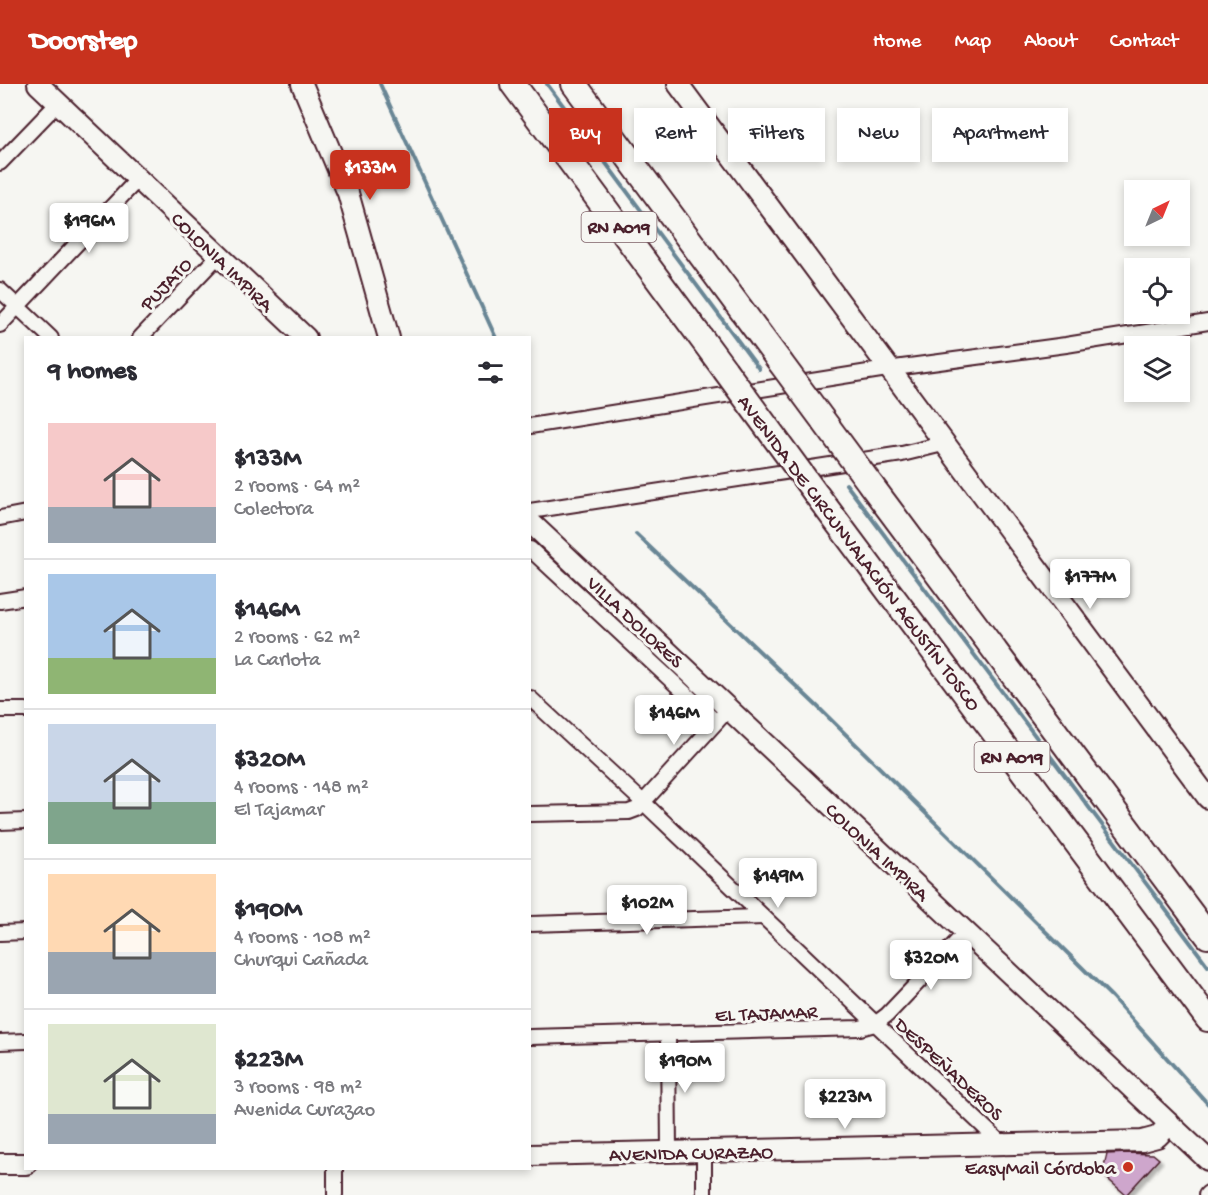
<!DOCTYPE html>
<html lang="en">
<head>
<meta charset="utf-8">
<style>
	:root { --surface:#fff; --page:#f7f7f7; --text:#2b2b33; --muted:#7c7c81; --line:#e1e1e2; --accent:#c8321e }
	body { margin:0; font-family:"Gochi Hand",sans-serif; background:var(--page); color:var(--text); height:100vh; display:flex; flex-direction:column; font-size:22px; white-space:nowrap }
	* { box-sizing:border-box; margin:0 }
	p { font-size:20px; color:var(--muted) }
	.icon { flex:none; width:33px; height:33px; fill:none; stroke:currentColor; stroke-width:2; stroke-linecap:round; stroke-linejoin:round }
	.map { position:relative; flex:1; overflow:hidden }
	.sheet { position:absolute; left:24px; top:252px; width:507px; height:834px; display:flex; flex-direction:column; background:var(--surface); border-radius:0px; box-shadow:0 3px 9px #0003 }
	.sheet>* { flex:none }
	.hud { position:absolute; left:549px; top:24px; width:568px; height:54px; display:flex; gap:12px }
	.needle { width:39px; rotate:43deg }
	.fabs { position:absolute; left:1124px; top:96px; display:grid; gap:12px }
	.fabs a { display:grid; place-items:center; width:66px; height:66px; border-radius:0px; background:var(--surface); box-shadow:0 3px 9px #0003; font-size:30px }
	.price { position:absolute; translate:-50% -51px; padding:0 14px; border-radius:6px; background:#fff; color:#222; font-size:20px; line-height:39px; filter:drop-shadow(0 2px 3px #0008) }
	.price::after { content:''; position:absolute; left:50%; top:36px; width:18px; height:14px; margin-left:-9px; background:inherit; clip-path:polygon(0 0,100% 0,50% 100%) }
	.price.current { background:var(--accent); color:#fff }
	ul { padding:0; list-style:none }
	li { display:flex; align-items:center; gap:18px; height:150px; padding:0 24px }
	li+li { border-top:2px solid var(--line) }
	li span { display:grid; place-items:center; flex:none; width:168px; height:120px; border-radius:0px; color:#555 }
	li>.icon { margin-inline-start:auto }
	span .icon { width:72px; height:72px; fill:#fffc; stroke-width:1 }
	li b { font-size:26px }
	h2 { display:flex; justify-content:space-between; align-items:center; height:72px; padding:0 24px; font-size:26px }
	.chip { padding:0 21px; border-radius:0px; background:var(--surface); box-shadow:0 3px 9px #0003; font-size:21px; line-height:54px }
	.chip.current { background:var(--accent); color:#fff }
	header { display:flex; align-items:center; gap:36px; box-sizing:border-box; height:84px; padding:0 30px; background:var(--accent); color:#fff }
	header strong { font-size:28px }
	nav { display:flex; gap:33px; margin-inline-start:auto; font-size:21px }
	.map>svg:first-child { display:block }
	.lines { fill:none; stroke-linecap:round; stroke-linejoin:round }
	.stream { stroke:#698695; stroke-width:4 }
	.building { fill:#cea6cc; stroke:#4a1f2b; stroke-width:1.5; filter:url(#shadow) }
	.street-casing { stroke:#4a1f2b; stroke-width:18 }
	.secondary-casing { stroke:#4a1f2b; stroke-width:24 }
	.highway-casing { stroke:#4a1f2b; stroke-width:28 }
	.street { stroke:#f6f6f2; stroke-width:14 }
	.secondary { stroke:#f6f6f2; stroke-width:20 }
	.highway { stroke:#f6f6f2; stroke-width:24 }
	.highway-bridge-casing { stroke:#4a1f2b; stroke-width:28; stroke-linecap:butt }
	.highway-bridge { stroke:#f6f6f2; stroke-width:24 }
	.poi-dot { fill:#c8321e; stroke:#f6f6f2; stroke-width:2 }
	.labels { text-anchor:middle; stroke-width:6; stroke-linejoin:round; paint-order:stroke }
	.shield { fill:#f6f6f2; stroke:#7e6067; stroke-width:1.5 }
	.shield-label { font-size:18px; font-weight:bold; fill:#4a1f2b }
	.street-label { font-size:20px; fill:#4a1f2b; stroke:#f6f6f2 }
	.poi-label { font-size:20px; fill:#4a1f2b; stroke:#f6f6f2; text-anchor:end }
</style>
</head>
<body>
<header>
<strong>Doorstep</strong>
<nav><a>Home</a><a>Map</a><a>About</a><a>Contact</a></nav>
</header>
<div class="map">
<svg width="1208" height="1111" viewBox="0 0 1208 1111">
	<defs>
		<filter id="shadow"><feDropShadow dx="3.5" dy="3.5" stdDeviation="1.5" flood-color="#0004"/></filter>
	</defs>
	<rect width="100%" height="100%" fill="#f6f6f2"/>
	<filter id="ink" filterUnits="userSpaceOnUse"><feTurbulence type="fractalNoise" baseFrequency=".0167" numOctaves="2"/><feDisplacementMap in="SourceGraphic" scale="12" xChannelSelector="R" yChannelSelector="G"/><feConvolveMatrix kernelMatrix="1 2 1 2 8 2 1 2 1" color-interpolation-filters="sRGB"/></filter>
	<g filter="url(#ink)">
		<g class="lines">
			<g class="stream">
				<polyline points="380,0 496,254"/>
				<polyline points="547,0 759,285"/>
				<polyline points="846,400 1208,882"/>
				<polyline points="636,450 818,623 1112,913 1208,1020"/>
			</g>
		</g>
		<polygon class="building" points="1127,1069 1153,1070 1159,1075 1126,1111 1102,1090 1107,1070"/>
		<g class="lines">
			<g class="street-casing">
				<g id="street">
					<polyline points="0,79 58,19"/>
					<polyline points="0,206 51,254"/>
					<polyline points="0,241 138,95"/>
					<polyline points="140,254 218,172"/>
					<polyline points="530,342 887,285 1066,261 1208,238"/>
					<polyline points="530,427 902,370 943,360"/>
					<polyline points="0,434 26,429"/>
					<polyline points="530,465 716,638"/>
					<polyline points="0,517 26,513"/>
					<polyline points="530,614 644,719 1004,1062"/>
					<polyline points="0,626 26,626"/>
					<polyline points="530,730 629,728 637,725 722,632"/>
					<polyline points="0,738 26,737"/>
					<polyline points="530,840 763,833"/>
					<polyline points="0,849 26,848"/>
					<polyline points="668,951 669,1068"/>
					<polyline points="530,953 860,944 875,940 887,931 965,849"/>
					<polyline points="0,958 26,957"/>
					<polyline points="704,1068 704,1111"/>
					<polyline points="335,1084 335,1111"/>
					<polyline points="1206,1111 1208,1109"/>
				</g>
			</g>
			<g class="secondary-casing">
				<g id="secondary">
					<polyline points="38,0 306,254"/>
					<polyline points="302,0 348,109 389,254"/>
					<polyline points="678,0 1208,714"/>
					<polyline points="530,438 1208,1076"/>
					<polyline points="530,1071 1142,1057 1157,1053 1170,1040"/>
					<polyline points="0,1080 26,1080"/>
				</g>
			</g>
			<g class="highway-casing">
				<g id="highway">
					<polyline points="513,0 725,286"/>
					<polyline points="574,0 780,278"/>
					<polyline points="871,401 1208,852"/>
					<polyline points="816,410 1208,935"/>
				</g>
			</g>
			<use href="#street" class="street"/>
			<use href="#secondary" class="secondary"/>
			<use href="#highway" class="highway"/>
			<g class="highway-bridge-casing">
				<g id="highway-bridge">
					<polyline points="780,278 871,401"/>
					<polyline points="725,286 816,410"/>
				</g>
			</g>
			<use href="#highway-bridge" class="highway-bridge"/>
		</g>
	</g>
	<circle class="poi-dot" cx="1128" cy="1083" r="6"/>
	<g class="labels">
		<g class="shield">
			<rect x="581.5" y="128" width="75" height="30" rx="4.5"/>
			<rect x="974.5" y="658" width="75" height="30" rx="4.5"/>
		</g>
		<g class="shield-label">
			<text x="619" y="149">RN A019</text>
			<text x="1012" y="679">RN A019</text>
		</g>
		<g class="street-label">
			<text transform="translate(223 177) rotate(44)" y="7">COLONIA IMPIRA</text>
			<text transform="translate(165 199) rotate(-46)" y="7">PUJATO</text>
			<text transform="translate(860 468) rotate(53)" y="7">AVENIDA DE CIRCUNVALACIÓN AGUSTÍN TOSCO</text>
			<text transform="translate(636 537) rotate(43)" y="7">VILLA DOLORES</text>
			<text transform="translate(878 767) rotate(43)" y="7">COLONIA IMPIRA</text>
			<text transform="translate(766 928) rotate(-2)" y="7">EL TAJAMAR</text>
			<text transform="translate(950 984) rotate(43)" y="7">DESPEÑADEROS</text>
			<text transform="translate(691 1068) rotate(-1)" y="7">AVENIDA CURAZAO</text>
		</g>
		<g class="poi-label">
			<text x="1116" y="1090">EasyMail Córdoba</text>
		</g>
	</g>
</svg>
<div class="fabs">
<a><svg class="needle" viewBox="-14 -14 28 28"><path d="M0-13l5 13h-10z" fill="#e53935"/><path d="M0 13l5-13h-10z" fill="#7c7c81"/></svg></a>
<a><svg class="icon" aria-label="locate" viewBox="0 0 24 24"><circle cx="12" cy="12" r="6"/><path d="M12 2v4M12 18v4M2 12h4M18 12h4"/></svg></a>
<a><svg class="icon" aria-label="layers" viewBox="0 0 24 24"><path d="M12 4l9 5-9 5-9-5zM3 14l9 5 9-5"/></svg></a>
</div>
<b class="price current" style="left:370px;top:117px">$133M</b>
<b class="price" style="left:89px;top:170px">$196M</b>
<b class="price" style="left:1090px;top:526px">$177M</b>
<b class="price" style="left:674px;top:662px">$146M</b>
<b class="price" style="left:778px;top:825px">$149M</b>
<b class="price" style="left:647px;top:852px">$102M</b>
<b class="price" style="left:931px;top:907px">$320M</b>
<b class="price" style="left:685px;top:1010px">$190M</b>
<b class="price" style="left:845px;top:1046px">$223M</b>
<div class="hud">
<a class="chip current">Buy</a>
<a class="chip">Rent</a>
<a class="chip">Filters</a>
<a class="chip">New</a>
<a class="chip">Apartment</a>
</div>
<section class="sheet">
<h2>9 homes<svg class="icon" aria-label="filters" viewBox="0 0 24 24"><path d="M4 7h16M4 17h16"/><circle cx="9" cy="7" r="2"/><circle cx="15" cy="17" r="2"/></svg></h2>
<ul>
<li><span style="background:linear-gradient(#f6c9c9 70%,#9aa5b1 0)"><svg class="icon" aria-label="home" viewBox="0 0 24 24"><path d="M3 11l9-7 9 7M6 9v11h12V9"/></svg></span><div><b>$133M</b><p>2 rooms · 64 m²</p><p>Colectora</p></div></li>
<li><span style="background:linear-gradient(#a9c7e8 70%,#8fb573 0)"><svg class="icon" aria-label="home" viewBox="0 0 24 24"><path d="M3 11l9-7 9 7M6 9v11h12V9"/></svg></span><div><b>$146M</b><p>2 rooms · 62 m²</p><p>La Carlota</p></div></li>
<li><span style="background:linear-gradient(#c9d6e8 65%,#7fa58c 0)"><svg class="icon" aria-label="home" viewBox="0 0 24 24"><path d="M3 11l9-7 9 7M6 9v11h12V9"/></svg></span><div><b>$320M</b><p>4 rooms · 148 m²</p><p>El Tajamar</p></div></li>
<li><span style="background:linear-gradient(#ffd9b3 65%,#9aa5b1 0)"><svg class="icon" aria-label="home" viewBox="0 0 24 24"><path d="M3 11l9-7 9 7M6 9v11h12V9"/></svg></span><div><b>$190M</b><p>4 rooms · 108 m²</p><p>Churqui Cañada</p></div></li>
<li><span style="background:linear-gradient(#dfe7d0 75%,#9aa5b1 0)"><svg class="icon" aria-label="home" viewBox="0 0 24 24"><path d="M3 11l9-7 9 7M6 9v11h12V9"/></svg></span><div><b>$223M</b><p>3 rooms · 98 m²</p><p>Avenida Curazao</p></div></li>
</ul>
</section>
</div>
</body>
</html>
